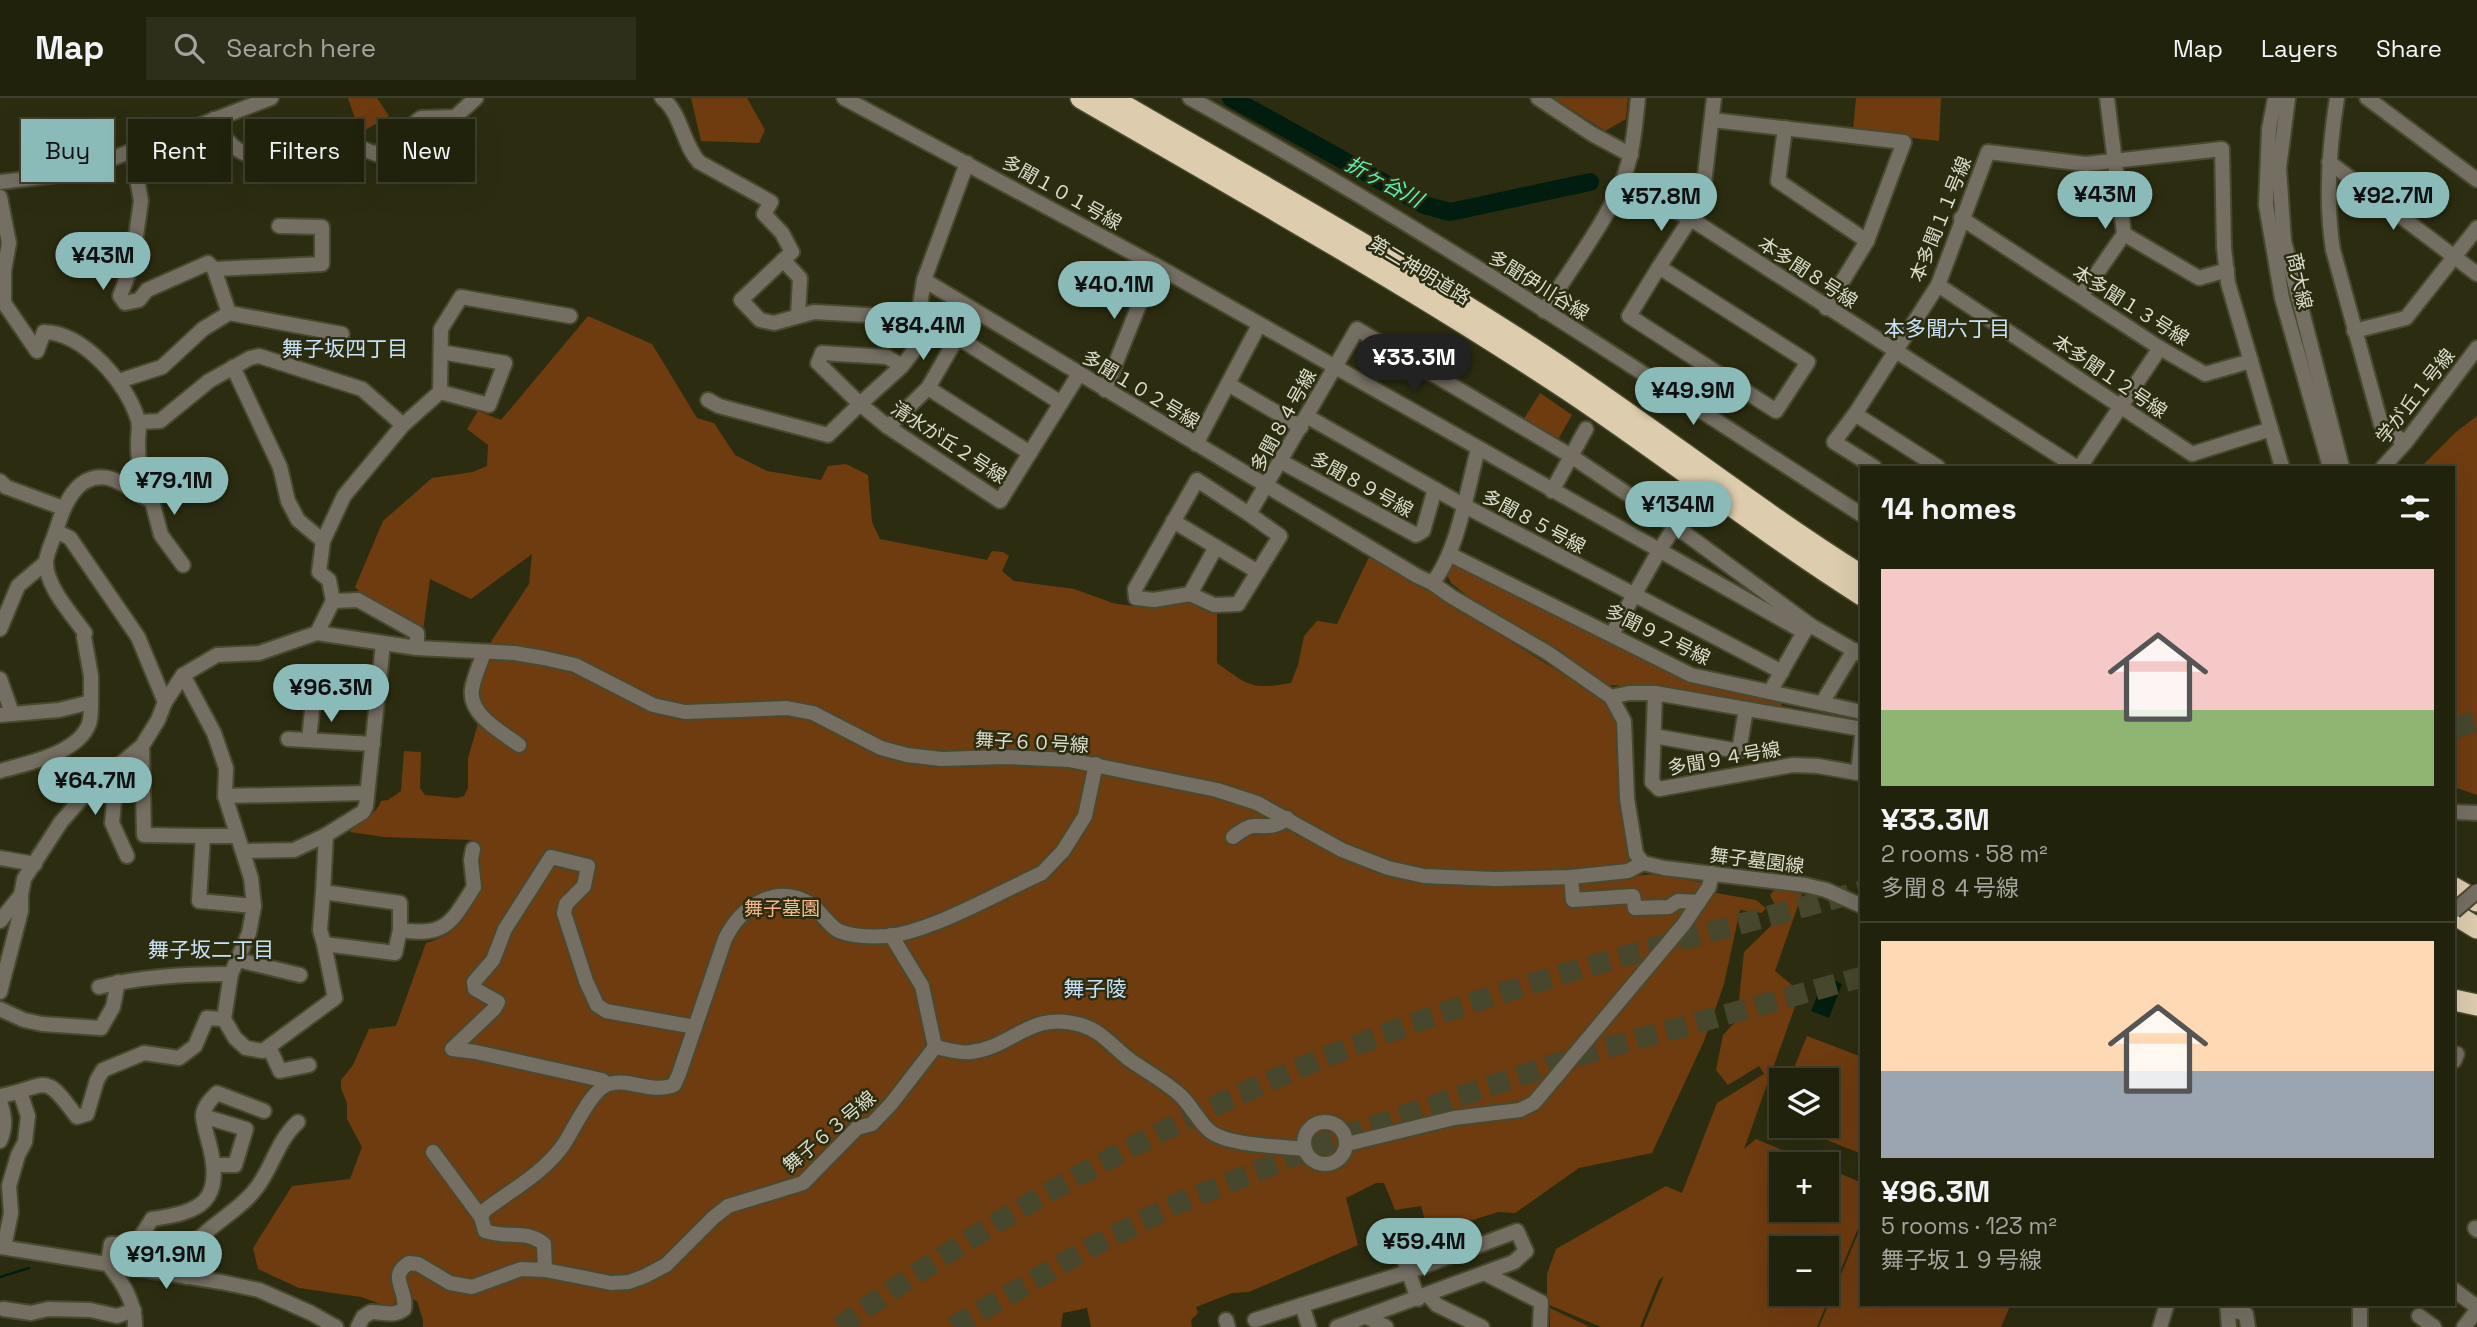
<!DOCTYPE html>
<html lang="en">
<head>
<meta charset="utf-8">
<style>
	:root { --surface:#21220c; --page:#2d2f1a; --text:#f1f3f6; --muted:#a2a49d; --line:#3e3f2d; --accent:#8bbbb9 }
	body { margin:0; font-family:"Space Grotesk","Noto Sans JP",sans-serif; background:var(--page); color:var(--text); height:100vh; display:flex; flex-direction:column; font-size:26px; white-space:nowrap }
	* { box-sizing:border-box; margin:0 }
	p { font-size:23px; color:var(--muted) }
	.icon { flex:none; width:38px; height:38px; fill:none; stroke:currentColor; stroke-width:2; stroke-linecap:round; stroke-linejoin:round }
	.map { position:relative; flex:1; overflow:hidden }
	.side { position:absolute; left:1860px; top:368px; width:595px; height:840px; display:flex; flex-direction:column; background:var(--surface); border-radius:0px; box-shadow:0 7px 28px #0002,0 0 0 2px var(--line) }
	.side>* { flex:none }
	.top-card { position:absolute; left:21px; top:21px; width:665px; height:63px; display:flex; gap:14px }
	.controls { position:absolute; left:1769px; top:970px; display:grid; gap:14px }
	.controls a { display:grid; place-items:center; width:70px; height:70px; border-radius:0px; background:var(--surface); box-shadow:0 7px 28px #0002,0 0 0 2px var(--line); font-size:35px }
	.price { position:absolute; translate:-50% -60px; padding:0 16px; border-radius:24px; background:var(--accent); color:#111; font-size:23px; line-height:46px; filter:drop-shadow(0 2px 4px #0008) }
	.price::after { content:''; position:absolute; left:50%; top:42px; width:21px; height:16px; margin-left:-10px; background:inherit; clip-path:polygon(0 0,100% 0,50% 100%) }
	.price.selected { background:#222; color:#fff }
	ul { padding:0; list-style:none }
	li { display:grid; align-content:center; gap:14px; height:371px; padding:0 21px }
	li+li { border-top:2px solid var(--line) }
	li span { display:grid; place-items:center; height:217px; border-radius:0px; color:#555 }
	li>.icon { margin-inline-start:auto }
	span .icon { width:126px; height:126px; fill:#fffc; stroke-width:1 }
	li b { font-size:30px }
	h2 { display:flex; justify-content:space-between; align-items:center; height:84px; padding:0 21px; font-size:30px }
	.tag { padding:0 24px; border-radius:0px; background:var(--surface); box-shadow:0 7px 28px #0002,0 0 0 2px var(--line); font-size:24px; line-height:63px }
	.tag.selected { background:var(--accent); color:#111 }
	header { display:flex; align-items:center; gap:42px; box-sizing:border-box; height:98px; padding:0 35px; background:var(--surface); border-bottom:2px solid var(--line) }
	header strong { font-size:33px }
	nav { display:flex; gap:38px; margin-inline-start:auto; font-size:24px }
	.search { width:490px; height:63px; background:var(--page); display:flex; align-items:center; gap:18px; box-sizing:border-box; padding:0 24px; border-radius:0px; color:var(--muted); font-size:26px }
	.map>svg:first-child { display:block }
	.green { fill:#6f3c10; fill-rule:evenodd }
	.water { fill:#001d10 }
	.lines { fill:none; stroke-linecap:round; stroke-linejoin:round }
	.stream { stroke:#001d10; stroke-width:2.5 }
	.river { stroke:#001d10; stroke-width:18 }
	.highway-tunnel { stroke:#46472c; stroke-width:21; stroke-dasharray:21 10; stroke-linecap:butt }
	.minor-casing { stroke:#48492e; stroke-width:18 }
	.highway-casing { stroke:#48492e; stroke-width:24 }
	.minor { stroke:#756e62; stroke-width:14 }
	.highway { stroke:#ddccae; stroke-width:21 }
	.minor-bridge-casing { stroke:#48492e; stroke-width:18; stroke-linecap:butt }
	.minor-bridge { stroke:#756e62; stroke-width:14 }
	.labels { text-anchor:middle; stroke-width:5; stroke-linejoin:round; paint-order:stroke }
	.street-label { font-size:19px; fill:#dbdccb; stroke:#2c2d10 }
	.park-label { font-size:19px; fill:#f5b78b; stroke:#2c2d10 }
	.water-label { font-size:21px; font-style:italic; fill:#5cf0b3; stroke:#2c2d10 }
	.neighbourhood-label { font-size:21px; fill:#c7e1f6; stroke:#2c2d10 }
</style>
</head>
<body>
<header>
<strong>Map</strong>
<div class="search"><svg class="icon" aria-label="search" viewBox="0 0 24 24"><circle cx="10" cy="10" r="6"/><path d="M15 15l6 6"/></svg>Search here</div>
<nav><a>Map</a><a>Layers</a><a>Share</a></nav>
</header>
<div class="map">
<svg width="2477" height="1229" viewBox="0 0 2477 1229">
	<rect width="100%" height="100%" fill="#2c2d10"/>
	<g class="green">
		<polygon points="348,0 377,0 389,18 360,35"/>
		<polygon points="691,0 747,0 765,32 759,45 701,43"/>
		<polygon points="1554,0 1628,0 1626,21 1605,33"/>
		<polygon points="1856,0 1941,0 1939,43 1853,33"/>
		<path d="M588,218L652,246L697,320L714,325L735,357L767,373L821,382L828,368L846,366L868,377L872,424L880,441L987,462L992,453L1003,454L1009,458L1002,473L1014,483L1074,491L1113,505L1145,510L1189,501L1217,514V565C1249,588 1251,592 1291,585L1298,567L1304,538L1317,523L1337,526L1369,459L1459,511L1595,596L1610,611L1617,623L1632,778L1657,776L1700,784L1716,795L1756,802L1766,810L1762,815L1740,812L1724,886L1704,943L1652,1055L1579,1070L1515,1115L1498,1114L1429,1136L1421,1108L1395,1112L1384,1085H1376L1346,1100L1358,1147L1249,1194L1232,1195L1196,1209L1198,1215L1191,1222L1192,1229H1091L1087,1210L1063,1215L1061,1229H423V1222L417,1203L399,1196L398,1203L389,1209L361,1199L299,1190L258,1171L253,1150L292,1088L350,1081L362,1049L347,1021V1005L341,990V982L353,967L369,931L396,928L426,845C473,834 487,784 473,742L384,739L350,734C358,720 376,719 381,703L388,702L401,693L404,653L421,654L420,690L425,697L457,700L464,698L468,690V660L479,622L474,595L487,558L505,552L490,545L529,486L532,456L471,501L430,481L423,533L376,512L355,489L383,423L432,380L473,374L487,368L488,347L467,331L478,313L501,322Z"/>
		<polygon points="1540,295 1572,317 1556,345 1522,324"/>
		<polygon points="2477,318 2477,697 2454,689 2454,369 2421,369 2456,334"/>
		<polygon points="1452,462 1647,561 1782,601 1781,611 1664,590 1609,587 1475,504 1451,485 1447,477"/>
		<path d="M1775,791L1802,796L1775,873L1792,887L1797,903L1744,1051L1756,1041L1816,1066H1782V1111H1827V1070L1862,1085V1121L1817,1229H1643L1664,1178L1659,1182L1640,1229H1601L1547,1206V1176L1556,1151L1666,1088L1682,1095L1717,1005L1764,976L1759,968L1728,987L1716,972L1723,937L1737,922L1744,854L1771,828L1778,813L1770,797ZM1782,1150H1827V1195H1782Z"/>
		<polygon points="1807,938 1862,959 1862,1056 1789,1027 1827,1027 1827,982 1789,982"/>
		<polygon points="1862,1126 1862,1206 2011,1206 2001,1229 1819,1229"/>
		<polygon points="1550,1210 1590,1229 1550,1229"/>
	</g>
	<polygon class="water" points="1825,878 1842,886 1829,920 1811,913"/>
	<g class="lines">
		<polyline class="stream" points="0,1179 29,1170"/>
		<polyline class="river" points="1231,0 1424,107 1450,114 1590,84"/>
		<g class="highway-tunnel">
			<polyline points="2454,630 2477,623"/>
			<path d="M839,1229C1015,1102 1210,999 1414,925C1561,872 1712,834 1862,793"/>
			<polyline points="953,1229 1089,1150 1176,1106 1338,1040 1587,955 1862,879"/>
		</g>
		<g class="minor-casing">
			<g id="minor">
				<path d="M662,0C682,16 682,45 699,64L771,104L764,116L782,135L792,154L741,202L760,222L774,225L814,214L918,220L924,182L967,65"/>
				<polyline points="844,0 1155,167 1804,534 1810,527 1862,557"/>
				<path d="M1190,0C1421,127 1640,274 1862,417"/>
				<polyline points="1538,0 1592,36 1631,57"/>
				<polyline points="2275,0 2269,31 2266,107 2282,200 2330,369"/>
				<polyline points="2288,0 2279,70 2284,143 2342,369"/>
				<path d="M2337,0C2329,50 2325,102 2333,152L2381,326L2405,345"/>
				<polyline points="2367,0 2477,82"/>
				<path d="M214,21C225,43 235,55 261,61L356,48L376,56L421,20L455,19L476,0"/>
				<polyline points="1712,22 1904,44 1867,143 1826,210"/>
				<polyline points="1785,30 1778,83 1867,143"/>
				<polyline points="132,52 141,103 132,166 120,198 125,205 139,202 147,192 208,165 214,171 229,215"/>
				<polyline points="2329,64 2477,176"/>
				<polyline points="0,84 74,75 271,0"/>
				<polyline points="1622,84 1691,121 2076,369"/>
				<path d="M0,99L9,145L4,173V205L37,253L44,234C84,235 127,285 138,322C140,329 138,337 138,344C138,362 141,380 142,398C132,392 119,382 108,380C76,374 63,409 56,433"/>
				<polyline points="1961,120 2160,250 2205,276 2251,263"/>
				<polyline points="2124,136 2199,180 2227,172"/>
				<polyline points="783,162 800,180 798,218"/>
				<polygon points="1659,169 1808,264 1776,313 1629,218"/>
				<polyline points="1659,169 1702,103 1714,0"/>
				<polyline points="214,171 322,166 322,129 279,128"/>
				<polyline points="924,182 1417,478 1432,485 1452,499 1548,555 1611,599 1624,623 1627,701 1636,756 1643,765"/>
				<polyline points="1938,187 2192,356 2271,331"/>
				<polyline points="2081,198 2124,136 2107,0"/>
				<path d="M1544,213C1568,174 1605,126 1622,84C1633,57 1635,29 1638,0"/>
				<polyline points="2354,233 2406,220 2477,130"/>
				<polyline points="957,239 1061,305"/>
				<polyline points="902,268 887,259 822,255 818,265 860,306 902,268 913,254 918,220"/>
				<polyline points="233,269 280,369 288,403 298,422 323,443 319,474 329,482 333,503"/>
				<polyline points="119,283 162,269 203,231 229,215 342,236"/>
				<polyline points="1228,286 1301,329"/>
				<polyline points="928,290 1030,355"/>
				<polyline points="1105,292 1155,167"/>
				<polyline points="440,294 489,307 505,265 441,254"/>
				<polyline points="708,302 719,308 828,337 860,306 888,329 1000,403 1079,276"/>
				<polyline points="1855,316 1834,344 1874,369"/>
				<polyline points="1308,319 1463,407 1782,574"/>
				<polyline points="139,324 160,323 209,283 250,260 259,258 362,291 403,327"/>
				<polyline points="888,329 928,290 973,212"/>
				<polyline points="1196,346 1259,227"/>
				<polyline points="1282,364 1416,437 1423,433 1435,391"/>
				<polyline points="1938,369 1855,316 1938,187 1988,54 2086,66 2222,51 2224,150 2228,185 2282,369"/>
				<polyline points="2080,369 2160,250"/>
				<polyline points="2383,369 2405,345 2477,250"/>
				<polyline points="0,383 6,389 63,410"/>
				<polyline points="1552,393 1586,331"/>
				<polyline points="142,398 152,403 161,437 183,467"/>
				<polyline points="1249,416 1197,382 1135,491 1136,500 1154,502 1190,496 1214,507 1238,506 1280,438 1249,416 1357,231 1571,358 1675,428 1810,527"/>
				<polyline points="1173,423 1258,474"/>
				<polyline points="323,443 344,398 403,327 440,294 441,231 461,199 570,218"/>
				<polyline points="1449,456 1691,577 1862,614"/>
				<path d="M1432,485C1457,457 1468,388 1478,351"/>
				<polyline points="1190,496 1216,449"/>
				<polyline points="333,503 358,502 417,535 417,550"/>
				<polyline points="0,531 18,488 46,464"/>
				<polyline points="317,535 333,503"/>
				<polyline points="1612,536 1659,453 1675,428"/>
				<path d="M484,555C480,566 474,579 472,591C468,617 502,634 519,647"/>
				<polyline points="183,577 214,635 226,670 225,698 251,780 254,808 249,835 231,876 224,921 235,940 246,950 263,953 335,900 324,846 395,855 400,832 400,805 323,794 326,737 363,714 366,708 383,546"/>
				<polyline points="0,581 12,615"/>
				<polyline points="1770,594 1804,534"/>
				<polyline points="1655,595 1652,684 1659,691 1793,667 1818,668 1858,675 1862,639"/>
				<polyline points="1611,599 1629,595 1655,595 1862,631"/>
				<polyline points="1822,605 1854,552"/>
				<path d="M0,617L59,612L91,604V578L84,539L85,535C71,515 47,490 46,465C46,456 53,442 56,433L70,440L138,539L165,604"/>
				<polyline points="1654,638 1739,653 1746,611"/>
				<polyline points="288,641 373,646"/>
				<polyline points="309,642 314,593 378,599"/>
				<polyline points="142,648 144,737 203,738"/>
				<polyline points="117,671 112,725 127,758"/>
				<path d="M0,673C28,665 77,656 89,626C91,620 91,610 91,604"/>
				<polyline points="225,698 367,695"/>
				<polyline points="2454,714 2477,715"/>
				<polyline points="236,738 203,738 199,803 254,808"/>
				<path d="M1233,739C1239,735 1246,728 1254,728C1268,728 1275,730 1287,720"/>
				<polyline points="243,753 294,752 326,737"/>
				<polyline points="0,760 35,766"/>
				<polyline points="1643,765 1664,770 1805,787 1826,792 1862,808"/>
				<polyline points="1571,779 1573,802 1633,798 1635,810 1669,809 1678,803 1699,804"/>
				<polyline points="323,794 320,832 324,846"/>
				<polyline points="0,823 21,797 24,781 61,724 88,693 142,648 158,622 165,604 183,577 217,557 259,555 317,535 417,550 514,555 544,560 575,567 653,607 685,614 787,610 813,615 881,650 907,657 941,661 1006,659 1069,662 1217,692 1257,705 1342,752 1388,770 1424,778 1495,781 1571,779 1628,773 1643,765"/>
				<path d="M400,832C446,839 451,825 474,789L471,762L473,751"/>
				<polyline points="891,837 922,888 935,949"/>
				<polyline points="238,862 300,877"/>
				<path d="M99,889C142,878 187,876 231,876"/>
				<polyline points="0,894 21,813 21,797"/>
				<polyline points="0,911 24,922 42,926 101,930 113,909 118,884"/>
				<polyline points="269,949 280,973 309,967"/>
				<path d="M935,949C946,951 960,956 971,954C1014,949 1030,912 1081,927C1103,933 1115,952 1133,964C1149,975 1166,984 1180,997C1192,1008 1199,1025 1211,1034C1230,1048 1281,1048 1305,1051"/>
				<polyline points="2454,963 2457,956"/>
				<polyline points="607,986 602,982 476,954 452,951 494,911 498,904 475,891 474,884 493,862 505,831 551,759 588,768 584,788 566,806 564,815 586,883 597,907 606,913 695,929"/>
				<path d="M0,998C49,989 42,971 77,1019L87,1016L97,982L103,972L144,955L179,960L195,948L207,920L224,921"/>
				<path d="M0,1004C5,1018 6,1029 0,1043"/>
				<polyline points="203,1018 246,1031 235,1067 214,1067"/>
				<circle cx="1325" cy="1045" r="21"/>
				<polyline points="1347,1046 1454,1020 1520,1012 1534,1005 1684,826 1709,789 1712,775"/>
				<polyline points="433,1054 481,1119"/>
				<polyline points="2475,1130 2477,1132"/>
				<polyline points="1395,1135 1418,1201"/>
				<path d="M136,1146L152,1121C202,1114 223,1103 210,1049C208,1040 203,1027 203,1017C204,1008 211,1001 217,995L264,1013"/>
				<polyline points="0,1149 221,1184 259,1192 311,1215 336,1229"/>
				<polyline points="4,1149 11,1115 9,1088 18,1057 25,1044 28,1018 20,994"/>
				<path d="M190,1150C210,1126 240,1113 258,1088C273,1067 278,1042 298,1024"/>
				<path d="M545,1172L544,1146C526,1131 507,1141 485,1133L481,1119L485,1112C513,1091 544,1075 564,1046C574,1031 592,990 609,986C631,980 650,996 674,987L679,976L725,841C741,808 777,784 812,807C821,814 829,828 839,833C854,839 872,839 887,838C931,834 1000,794 1042,775L1063,753L1085,718L1096,666"/>
				<polyline points="1486,1176 1541,1204 1540,1229"/>
				<polyline points="2454,1192 2477,1209"/>
				<polyline points="1428,1197 1437,1207 1482,1229"/>
				<polyline points="2227,1206 2229,1229"/>
				<polyline points="3,1211 31,1215 48,1211 90,1212 117,1218 134,1212"/>
				<polyline points="2235,1213 2246,1216 2248,1229"/>
				<polyline points="2419,1218 2434,1229"/>
				<polyline points="1367,1219 1386,1229"/>
				<polyline points="1226,1222 1228,1229"/>
				<polyline points="1255,1222 1302,1207"/>
				<path d="M135,1229C136,1205 122,1184 108,1166L111,1146H177L190,1150L187,1179"/>
				<path d="M358,1229L363,1219L371,1214C383,1214 394,1219 404,1211C408,1191 387,1179 409,1165L418,1166L450,1185L472,1189L521,1171L545,1172L611,1185L629,1184L645,1178L666,1167L713,1120L728,1108L803,1085L857,1030L872,1026L891,1006L935,949"/>
				<polyline points="1309,1229 1302,1207 1408,1174 1517,1133 1526,1153 1514,1164 1337,1229"/>
				<polyline points="2160,1229 2167,1206"/>
				<polyline points="2360,1229 2360,1206"/>
				<polyline points="2464,1229 2477,1212"/>
			</g>
		</g>
		<g class="highway-casing">
			<g id="highway">
				<path d="M1081,0C1243,94 1406,185 1562,288C1664,355 1759,432 1862,497"/>
				<path d="M1111,0C1250,81 1391,159 1526,246C1641,320 1747,406 1862,478"/>
				<polyline points="2454,790 2477,803"/>
				<polyline points="2454,816 2477,830"/>
				<polyline points="2454,902 2477,907"/>
			</g>
		</g>
		<use href="#minor" class="minor"/>
		<use href="#highway" class="highway"/>
		<g class="minor-bridge-casing">
			<polyline id="minor-bridge" points="2454,813 2477,793"/>
		</g>
		<use href="#minor-bridge" class="minor-bridge"/>
	</g>
	<g class="labels">
		<g class="street-label">
			<text transform="translate(1062 94) rotate(29)" y="7">多聞１０１号線</text>
			<text transform="translate(1940 121) rotate(-68)" y="7">本多聞１１号線</text>
			<text transform="translate(1420 172) rotate(31)" y="7">第二神明道路</text>
			<text transform="translate(1808 174) rotate(33)" y="7">本多聞８号線</text>
			<text transform="translate(2300 183) rotate(78)" y="7">商大線</text>
			<text transform="translate(1539 187) rotate(32)" y="7">多聞伊川谷線</text>
			<text transform="translate(2131 207) rotate(32)" y="7">本多聞１３号線</text>
			<text transform="translate(2110 278) rotate(34)" y="7">本多聞１２号線</text>
			<text transform="translate(1141 291) rotate(31)" y="7">多聞１０２号線</text>
			<text transform="translate(2415 298) rotate(-52)" y="7">学が丘１号線</text>
			<text transform="translate(1283 322) rotate(-61)" y="7">多聞８４号線</text>
			<text transform="translate(949 344) rotate(33)" y="7">清水が丘２号線</text>
			<text transform="translate(1362 386) rotate(29)" y="7">多聞８９号線</text>
			<text transform="translate(1534 423) rotate(28)" y="7">多聞８５号線</text>
			<text transform="translate(1658 536) rotate(26)" y="7">多聞９２号線</text>
			<text transform="translate(1032 644) rotate(3)" y="7">舞子６０号線</text>
			<text transform="translate(1724 660) rotate(-10)" y="7">多聞９４号線</text>
			<text transform="translate(1757 762) rotate(7)" y="7">舞子墓園線</text>
			<text transform="translate(829 1033) rotate(-40)" y="7">舞子６３号線</text>
		</g>
		<g class="park-label">
			<text x="782" y="817">舞子墓園</text>
		</g>
		<g class="water-label">
			<text transform="translate(1384 84) rotate(28)" y="7">折ヶ谷川</text>
		</g>
		<g class="neighbourhood-label">
			<text x="1947" y="238">本多聞六丁目</text>
			<text x="345" y="258">舞子坂四丁目</text>
			<text x="211" y="859">舞子坂二丁目</text>
			<text x="1095" y="898">舞子陵</text>
		</g>
	</g>
</svg>
<div class="controls">
<a><svg class="icon" aria-label="layers" viewBox="0 0 24 24"><path d="M12 4l9 5-9 5-9-5zM3 14l9 5 9-5"/></svg></a>
<a>+</a>
<a>−</a>
</div>
<b class="price" style="left:2105px;top:133px">¥43M</b>
<b class="price" style="left:2393px;top:134px">¥92.7M</b>
<b class="price" style="left:1661px;top:135px">¥57.8M</b>
<b class="price" style="left:103px;top:194px">¥43M</b>
<b class="price" style="left:1114px;top:223px">¥40.1M</b>
<b class="price" style="left:923px;top:264px">¥84.4M</b>
<b class="price selected" style="left:1414px;top:296px">¥33.3M</b>
<b class="price" style="left:1693px;top:329px">¥49.9M</b>
<b class="price" style="left:174px;top:419px">¥79.1M</b>
<b class="price" style="left:1678px;top:443px">¥134M</b>
<b class="price" style="left:331px;top:626px">¥96.3M</b>
<b class="price" style="left:95px;top:719px">¥64.7M</b>
<b class="price" style="left:1424px;top:1180px">¥59.4M</b>
<b class="price" style="left:166px;top:1193px">¥91.9M</b>
<div class="top-card">
<a class="tag selected">Buy</a>
<a class="tag">Rent</a>
<a class="tag">Filters</a>
<a class="tag">New</a>
</div>
<section class="side">
<h2>14 homes<svg class="icon" aria-label="filters" viewBox="0 0 24 24"><path d="M4 7h16M4 17h16"/><circle cx="9" cy="7" r="2"/><circle cx="15" cy="17" r="2"/></svg></h2>
<ul>
<li><span style="background:linear-gradient(#f6c9c9 65%,#8fb573 0)"><svg class="icon" aria-label="home" viewBox="0 0 24 24"><path d="M3 11l9-7 9 7M6 9v11h12V9"/></svg></span><div><b>¥33.3M</b><p>2 rooms · 58 m²</p><p>多聞８４号線</p></div></li>
<li><span style="background:linear-gradient(#ffd9b3 60%,#9aa5b1 0)"><svg class="icon" aria-label="home" viewBox="0 0 24 24"><path d="M3 11l9-7 9 7M6 9v11h12V9"/></svg></span><div><b>¥96.3M</b><p>5 rooms · 123 m²</p><p>舞子坂１９号線</p></div></li>
</ul>
</section>
</div>
</body>
</html>
